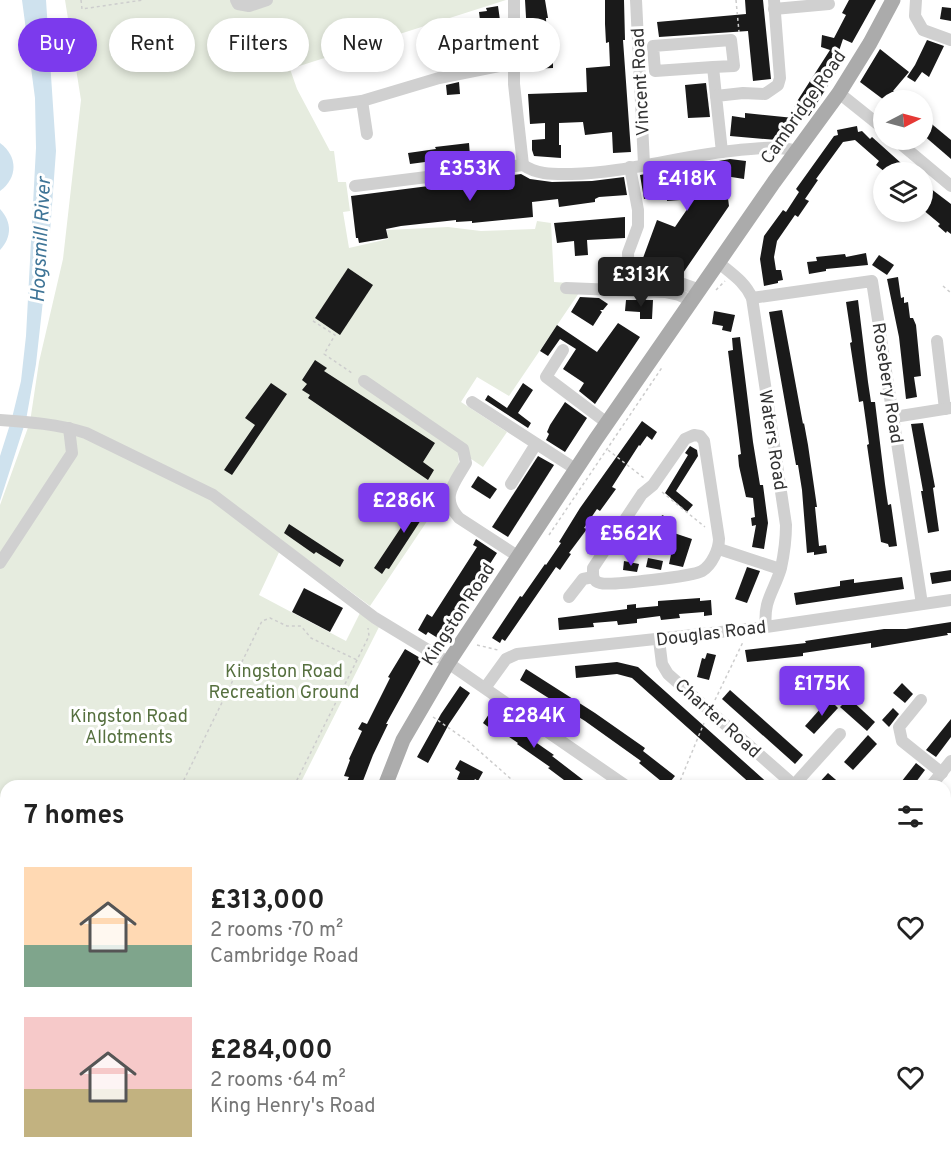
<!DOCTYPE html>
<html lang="en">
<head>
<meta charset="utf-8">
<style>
	:root { --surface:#fff; --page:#f2f2f2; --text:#222; --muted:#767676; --accent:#7c3aed }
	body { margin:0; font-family:Overpass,sans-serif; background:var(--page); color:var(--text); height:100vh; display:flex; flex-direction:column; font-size:22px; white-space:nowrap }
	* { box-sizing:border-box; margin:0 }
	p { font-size:20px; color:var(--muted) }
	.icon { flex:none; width:33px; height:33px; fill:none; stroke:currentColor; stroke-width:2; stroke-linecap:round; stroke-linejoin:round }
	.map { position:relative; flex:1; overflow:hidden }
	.side { position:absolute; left:0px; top:780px; width:951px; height:386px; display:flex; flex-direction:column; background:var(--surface); border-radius:18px 18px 0 0; box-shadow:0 3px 9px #0003 }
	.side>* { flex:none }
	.guide { position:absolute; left:18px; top:18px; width:600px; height:54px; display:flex; gap:12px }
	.needle { width:39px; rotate:84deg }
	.controls { position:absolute; left:873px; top:90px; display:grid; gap:12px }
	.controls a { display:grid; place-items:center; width:60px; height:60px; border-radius:50%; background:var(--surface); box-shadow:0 3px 9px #0003; font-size:30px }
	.price { position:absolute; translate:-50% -51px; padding:0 14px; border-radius:6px; background:var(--accent); color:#fff; font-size:20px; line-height:39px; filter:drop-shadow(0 2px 3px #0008) }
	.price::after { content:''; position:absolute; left:50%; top:36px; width:18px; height:14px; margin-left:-9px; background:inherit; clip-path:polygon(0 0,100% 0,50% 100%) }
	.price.selected { background:#222; color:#fff }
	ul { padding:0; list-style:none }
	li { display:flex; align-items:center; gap:18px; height:150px; padding:0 24px }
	li span { display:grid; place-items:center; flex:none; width:168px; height:120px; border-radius:0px; color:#555 }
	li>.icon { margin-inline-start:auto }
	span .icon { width:72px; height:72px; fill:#fffc; stroke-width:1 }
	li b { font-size:26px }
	h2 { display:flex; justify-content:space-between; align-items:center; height:72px; padding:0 24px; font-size:26px }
	.chip { padding:0 21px; border-radius:27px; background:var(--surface); box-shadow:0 3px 9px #0003; font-size:21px; line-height:54px }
	.chip.selected { background:var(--accent); color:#fff }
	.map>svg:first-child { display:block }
	.green { fill:#e6ecdf }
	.water { fill:#cfe2ee }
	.building { fill:#1a1a1a }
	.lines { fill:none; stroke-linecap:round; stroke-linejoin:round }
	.path { stroke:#cdcdcd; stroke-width:1.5; stroke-dasharray:3 3; stroke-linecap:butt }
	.minor { stroke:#d0d0d0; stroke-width:12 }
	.major { stroke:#ababab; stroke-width:15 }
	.rail { stroke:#888; stroke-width:3; stroke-dasharray:6 4.5; stroke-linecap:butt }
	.labels { text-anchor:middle; stroke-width:6; stroke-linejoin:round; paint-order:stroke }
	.street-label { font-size:18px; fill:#333; stroke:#fff }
	.park-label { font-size:18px; fill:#56703f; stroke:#fff }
	.water-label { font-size:20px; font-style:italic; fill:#3f7597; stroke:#fff }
</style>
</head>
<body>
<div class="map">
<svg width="951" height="1165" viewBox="0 0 951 1165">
	<rect width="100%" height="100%" fill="#fff"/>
	<g class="green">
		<polygon points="65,0 506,0 290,69 297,89 330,151 334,151 338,182 346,182 350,211 343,212 349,248 388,239 387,230 448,227 481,231 535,229 537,221 551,223 554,282 585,284 509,396 477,377 461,402 507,432 483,467 458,450 459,465 440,502 370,606 285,543 282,546 259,595 346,641 361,611 373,624 379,627 299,786 6,786 6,1048 0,1056 0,505 30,422 39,362 63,259 81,100"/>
		<polygon points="945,1094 951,1106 951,1141 945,1145"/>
		<polygon points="6,1101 6,1160 8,1160 6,1161 0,1154 0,1110"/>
		<polygon points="38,1160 104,1160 102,1165 51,1165"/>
		<polygon points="744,1160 918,1160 908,1165 739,1165"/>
	</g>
	<g class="water">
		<polygon points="22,0 46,0 56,151 49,246 36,364 26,420 0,501 0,456 12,418 21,381 26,336 36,148 35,98"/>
		<path d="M0,143C18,156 18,178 0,191Z"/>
		<path d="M0,209C12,222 12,237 0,250Z"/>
	</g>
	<g class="building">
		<polygon points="525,0 545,0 548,18 546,18 547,46 553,46 553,68 529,69"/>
		<polygon points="605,0 624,0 625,40 623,40 631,152 613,153 612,132 585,135 583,122 559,123 559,145 561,145 561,158 534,156 532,150 532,140 545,139 545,123 530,124 528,94 587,92 586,68 610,66 609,42 606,43 605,24"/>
		<polygon points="745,0 763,0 771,79 753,81 748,31 659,37 657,22 746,14"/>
		<polygon points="849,0 876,0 852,43 843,39 835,63 840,66 809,116 794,106 830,50 821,47 822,35 834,38 846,15 842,13"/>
		<polygon points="498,6 505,56 487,59 484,36 482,37 479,12 487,11 486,8"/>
		<polygon points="942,7 951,8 951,21 940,19"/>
		<polygon points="927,40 944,46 929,77 922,72 915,82 907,77 915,65"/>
		<polygon points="880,49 909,72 893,91 904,100 884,100 860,82"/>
		<polygon points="459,82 460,94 447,95 446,85"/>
		<polygon points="706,83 710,117 688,118 685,85"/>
		<polygon points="745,113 794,118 783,135 777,140 730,136 732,116 745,118"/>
		<polygon points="922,116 951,140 951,159 922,134"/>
		<polygon points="857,126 858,132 862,131 870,139 872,137 911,172 885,172 876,165 879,161 855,140 843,142 816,179 818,180 805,199 809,201 798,217 795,215 777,241 774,257 776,270 781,270 783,280 778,281 778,283 764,286 760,259 764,236 783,210 786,212 799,192 796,189 834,136 838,135 837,130"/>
		<polygon points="469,143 470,156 410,164 408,153 436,149 435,147"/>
		<polygon points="730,159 746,161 744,179 725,176 729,206 681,276 668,275 651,262 650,275 637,274 637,257 643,258 657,220 675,227 694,199 667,201 667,195 644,199 640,175"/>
		<polygon points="521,174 530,179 552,182 592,181 624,177 627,195 599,197 595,199 595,202 559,207 558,199 532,202 533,217 472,223 472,221 456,222 456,220 401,226 386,229 388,238 359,243 358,238 356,238 351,196"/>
		<polygon points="922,182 951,204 951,234 947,231 946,233 938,226 940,224 922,209"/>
		<polygon points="625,217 625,238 587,240 588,255 575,256 574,241 557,243 554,223"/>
		<polygon points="866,253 868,265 826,269 826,271 809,274 807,262 817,261 816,257 845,254 846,257"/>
		<polygon points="879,255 894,265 887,275 872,265"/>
		<polygon points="348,268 373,285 340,335 315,318"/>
		<polygon points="898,277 901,298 904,297 904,303 908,302 910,318 913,318 916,325 921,376 914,377 917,397 906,399 899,337 887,279"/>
		<polygon points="580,297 599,298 608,304 603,310 600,310 602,312 593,326 571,312"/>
		<polygon points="626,300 653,300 652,319 640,319 640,312 625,311"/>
		<polygon points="858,300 868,382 871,402 875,402 885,484 888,505 891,504 897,546 889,547 888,544 881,542 867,445 869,444 863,401 859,402 850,343 852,342 846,302"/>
		<polygon points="782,310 803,424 804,423 808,445 817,507 815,507 819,546 826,545 827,553 814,555 814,552 807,553 802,490 798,465 796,465 769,312"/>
		<polygon points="714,311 735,315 731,332 722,330 723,326 712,324"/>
		<polygon points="618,323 640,337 595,404 579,391 584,383 563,369 576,349 560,339 548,356 540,351 557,325 597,352"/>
		<polygon points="740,337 753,442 760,485 763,485 768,523 764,549 752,547 756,525 752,526 751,518 755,517 753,498 746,497 739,466 738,455 741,454 728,351 733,350 732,338"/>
		<polygon points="315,360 327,368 324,371 435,443 423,462 434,470 428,480 308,398 310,395 302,390 307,384 302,380"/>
		<polygon points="271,383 287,394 232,475 224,470 255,425 245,418"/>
		<polygon points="523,383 533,390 518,413 531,423 528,428 485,400 488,395 507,408"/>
		<polygon points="565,402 587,418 565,452 546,440 549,434 547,432 550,425"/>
		<polygon points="642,421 657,432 652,440 647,436 640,446 639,445 612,487 616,489 600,511 597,509 584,528 587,529 569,553 571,554 560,570 556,567 505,641 502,639 500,643 492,638 520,596 522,597 545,564 546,565 561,543 559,542 580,508"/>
		<polygon points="923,423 935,487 933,488 939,531 928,533 921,491 923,491 911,424"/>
		<polygon points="690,446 697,450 698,456 676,491 693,505 687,512 665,493 688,455 685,453"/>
		<polygon points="538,456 554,465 508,537 492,527"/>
		<polygon points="478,476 497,489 490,499 471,487"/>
		<polygon points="424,493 432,498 430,502 432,503 389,569 386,568 382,574 374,568"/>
		<polygon points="663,515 674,533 692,539 683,567 669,564 673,545 667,544 653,521"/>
		<polygon points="639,520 646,525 626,554 619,549"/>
		<polygon points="289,524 344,560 340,567 316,552 314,554 284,533"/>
		<polygon points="476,539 497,553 441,640 428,632 426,635 418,630 427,614 432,617 477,547 473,545"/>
		<polygon points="648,558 663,561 661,570 646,567"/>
		<polygon points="624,561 639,564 637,572 623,570"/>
		<polygon points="747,567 760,571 747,603 735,599"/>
		<polygon points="951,570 951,581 932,584 930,573"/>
		<polygon points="902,577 904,589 796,605 794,593 840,586 840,581 854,579 854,583"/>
		<polygon points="304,588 343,608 330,632 292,612"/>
		<polygon points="700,598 700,601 711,600 712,615 704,616 704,612 679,614 680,618 661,620 660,616 637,619 637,623 618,625 617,621 593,623 594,627 559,630 558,618 627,609 627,605 636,604 636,608 658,606 658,601"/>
		<polygon points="951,622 951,633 947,633 948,635 871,648 871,643 803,653 803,656 747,662 745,650 806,643 805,641 884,629 906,629"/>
		<polygon points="405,649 422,659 386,724 388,724 373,755 361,786 345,786 349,777 344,776 350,760 349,759 362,731 358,729 362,722 367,724 390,678 388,677"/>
		<polygon points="707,653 716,655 709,680 697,677 702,658 705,659"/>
		<polygon points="617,662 638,667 771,786 753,786 632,678 617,674 576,678 575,666"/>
		<polygon points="526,669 595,713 645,748 643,751 675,776 667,786 639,763 641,761 585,721 520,680"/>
		<polygon points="902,683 913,694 905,703 893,693"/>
		<polygon points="460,686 470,693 449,724 428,763 417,757 441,714"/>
		<polygon points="730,690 803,755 795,764 722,699"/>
		<polygon points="849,698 875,722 867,731 840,707"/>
		<polygon points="829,699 838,708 814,734 805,726"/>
		<polygon points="893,708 899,714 889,727 882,720"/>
		<polygon points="491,711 522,730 521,732 554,755 552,756 591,786 572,786 548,768 550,767 517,744 518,743 493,726 491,729 483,723"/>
		<polygon points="951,719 951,737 936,757 926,750"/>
		<polygon points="868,735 877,744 853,770 844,762"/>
		<polygon points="460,760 483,772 478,781 475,779 471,786 457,779 460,772 455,769"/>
		<polygon points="916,763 925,770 913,786 898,786"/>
		<polygon points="828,773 843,786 816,786"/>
	</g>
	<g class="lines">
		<g class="path">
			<polyline points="81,0 82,9 143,0"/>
			<polyline points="736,0 739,32"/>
			<polyline points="943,286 951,293"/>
			<polyline points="716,290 725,281"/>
			<polyline points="313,321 335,335 324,354 352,373"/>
			<polyline points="608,450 644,478"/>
			<polyline points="662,492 705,527"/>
			<polyline points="549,535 663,366"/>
			<polyline points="477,645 498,650"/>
			<polyline points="715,700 743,642"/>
			<polyline points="433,717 469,742 519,786"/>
			<polyline points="181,786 262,621 270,618 287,626 301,626 311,638 357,660"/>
			<polyline points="294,786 369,636 368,628"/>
			<polyline points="678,786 704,723"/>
			<polyline points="0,1132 6,1129"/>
			<polyline points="945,1141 951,1140"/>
			<polyline points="628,1160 628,1165"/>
			<polyline points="871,1165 874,1163 875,1165"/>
			<polyline points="895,1165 905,1160"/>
		</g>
		<g class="minor">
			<polyline points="236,0 238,4 249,6 267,0"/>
			<polyline points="514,0 514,84 523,165"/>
			<polyline points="636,0 644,164"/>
			<polyline points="916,0 915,16 923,30 951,40"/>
			<polyline points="774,9 829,4"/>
			<polyline points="713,67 734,66 731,40 653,46 655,71 713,67 716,96"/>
			<polyline points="839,93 884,129"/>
			<polyline points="362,101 367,134"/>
			<polyline points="324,106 362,101 439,78 514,63"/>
			<polyline points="896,140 951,186"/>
			<polyline points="722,152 716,96 743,93 765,94 778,85 780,78 774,0"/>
			<path d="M355,186L523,165C538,175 553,174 571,174C627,173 683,155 739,150C759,148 777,146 797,151"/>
			<path d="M719,263C732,274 745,282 752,298L786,525C786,540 784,554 781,568C774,592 763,600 766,627"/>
			<polyline points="629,283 628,253 638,226 638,210 630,167"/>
			<polyline points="639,283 683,284 700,290"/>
			<polyline points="566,288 665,292 679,295 692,301"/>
			<polyline points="752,298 872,281 922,604"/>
			<polyline points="937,341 945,409"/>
			<polyline points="563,350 546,377 607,423"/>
			<path d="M364,381L463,449L466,463C454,484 440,497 459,518L519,557"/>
			<polyline points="472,402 577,470"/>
			<polyline points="894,417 951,408"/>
			<path d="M0,420C29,422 58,424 86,433L213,495L375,618L441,658L626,786"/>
			<path d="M694,435L700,436L704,441L719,539C719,549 712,565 702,571C694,576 610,586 600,583C592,581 593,575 593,568L642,494L653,485L685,439Z"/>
			<polyline points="511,484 536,444"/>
			<polyline points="719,549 780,569"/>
			<polyline points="0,563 72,453 69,428"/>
			<polyline points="569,597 583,579 593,577"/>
			<polyline points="659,640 662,664 668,674 795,786"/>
			<polyline points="485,688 506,659 517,654 766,627 951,600"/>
			<polyline points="921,700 899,727 902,741 942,773"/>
			<polyline points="794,785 840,734"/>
			<polyline points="931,786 951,761"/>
		</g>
		<g class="major">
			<polyline points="385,786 403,740 448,663 596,439 774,182 839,93 870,43 893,0"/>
			<polyline points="192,1165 195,1160"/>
		</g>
		<g class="rail">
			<polyline points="945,894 951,886"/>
			<polyline points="721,1165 725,1160"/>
		</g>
	</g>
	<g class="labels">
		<g class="street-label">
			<text transform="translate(640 82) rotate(-93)" y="6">Vincent Road</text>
			<text transform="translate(803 107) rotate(-55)" y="6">Cambridge Road</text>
			<text transform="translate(888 383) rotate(81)" y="6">Rosebery Road</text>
			<text transform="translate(773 440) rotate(81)" y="6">Waters Road</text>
			<text transform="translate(458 614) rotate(-57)" y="6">Kingston Road</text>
			<text transform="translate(711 633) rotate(-7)" y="6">Douglas Road</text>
			<text transform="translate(718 718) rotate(42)" y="6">Charter Road</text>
		</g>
		<g class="park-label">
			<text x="284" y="677">Kingston Road<tspan x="284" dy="21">Recreation Ground</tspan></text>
			<text x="129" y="722">Kingston Road<tspan x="129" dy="21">Allotments</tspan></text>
		</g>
		<g class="water-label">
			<text transform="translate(40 240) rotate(-87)" y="7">Hogsmill River</text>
		</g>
	</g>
</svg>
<div class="controls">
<a><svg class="needle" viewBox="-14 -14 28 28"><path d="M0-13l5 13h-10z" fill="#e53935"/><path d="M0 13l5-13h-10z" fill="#767676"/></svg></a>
<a><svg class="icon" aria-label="layers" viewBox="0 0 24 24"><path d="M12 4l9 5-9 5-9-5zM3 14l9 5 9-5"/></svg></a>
</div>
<b class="price" style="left:470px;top:202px">£353K</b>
<b class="price" style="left:687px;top:212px">£418K</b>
<b class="price selected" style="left:641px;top:308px">£313K</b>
<b class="price" style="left:404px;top:534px">£286K</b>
<b class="price" style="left:631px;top:567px">£562K</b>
<b class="price" style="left:822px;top:717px">£175K</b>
<b class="price" style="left:534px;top:749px">£284K</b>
<div class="guide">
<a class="chip selected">Buy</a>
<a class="chip">Rent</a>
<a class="chip">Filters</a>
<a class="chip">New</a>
<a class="chip">Apartment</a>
</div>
<section class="side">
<h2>7 homes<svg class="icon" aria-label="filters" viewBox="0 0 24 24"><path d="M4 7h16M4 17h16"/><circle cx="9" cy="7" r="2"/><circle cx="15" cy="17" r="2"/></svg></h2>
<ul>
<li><span style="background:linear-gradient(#ffd9b3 65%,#7fa58c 0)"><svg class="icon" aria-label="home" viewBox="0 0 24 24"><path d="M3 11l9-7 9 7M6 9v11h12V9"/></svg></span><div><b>£313,000</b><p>2 rooms · 70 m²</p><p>Cambridge Road</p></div><svg class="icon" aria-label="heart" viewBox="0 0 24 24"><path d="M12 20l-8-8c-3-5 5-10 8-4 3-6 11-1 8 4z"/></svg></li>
<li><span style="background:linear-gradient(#f6c9c9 60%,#c2b280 0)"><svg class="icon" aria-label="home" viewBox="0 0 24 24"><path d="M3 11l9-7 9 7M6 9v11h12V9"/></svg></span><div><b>£284,000</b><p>2 rooms · 64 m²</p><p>King Henry's Road</p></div><svg class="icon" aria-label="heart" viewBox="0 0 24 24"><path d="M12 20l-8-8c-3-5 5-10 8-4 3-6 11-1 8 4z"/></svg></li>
</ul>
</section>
</div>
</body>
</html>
